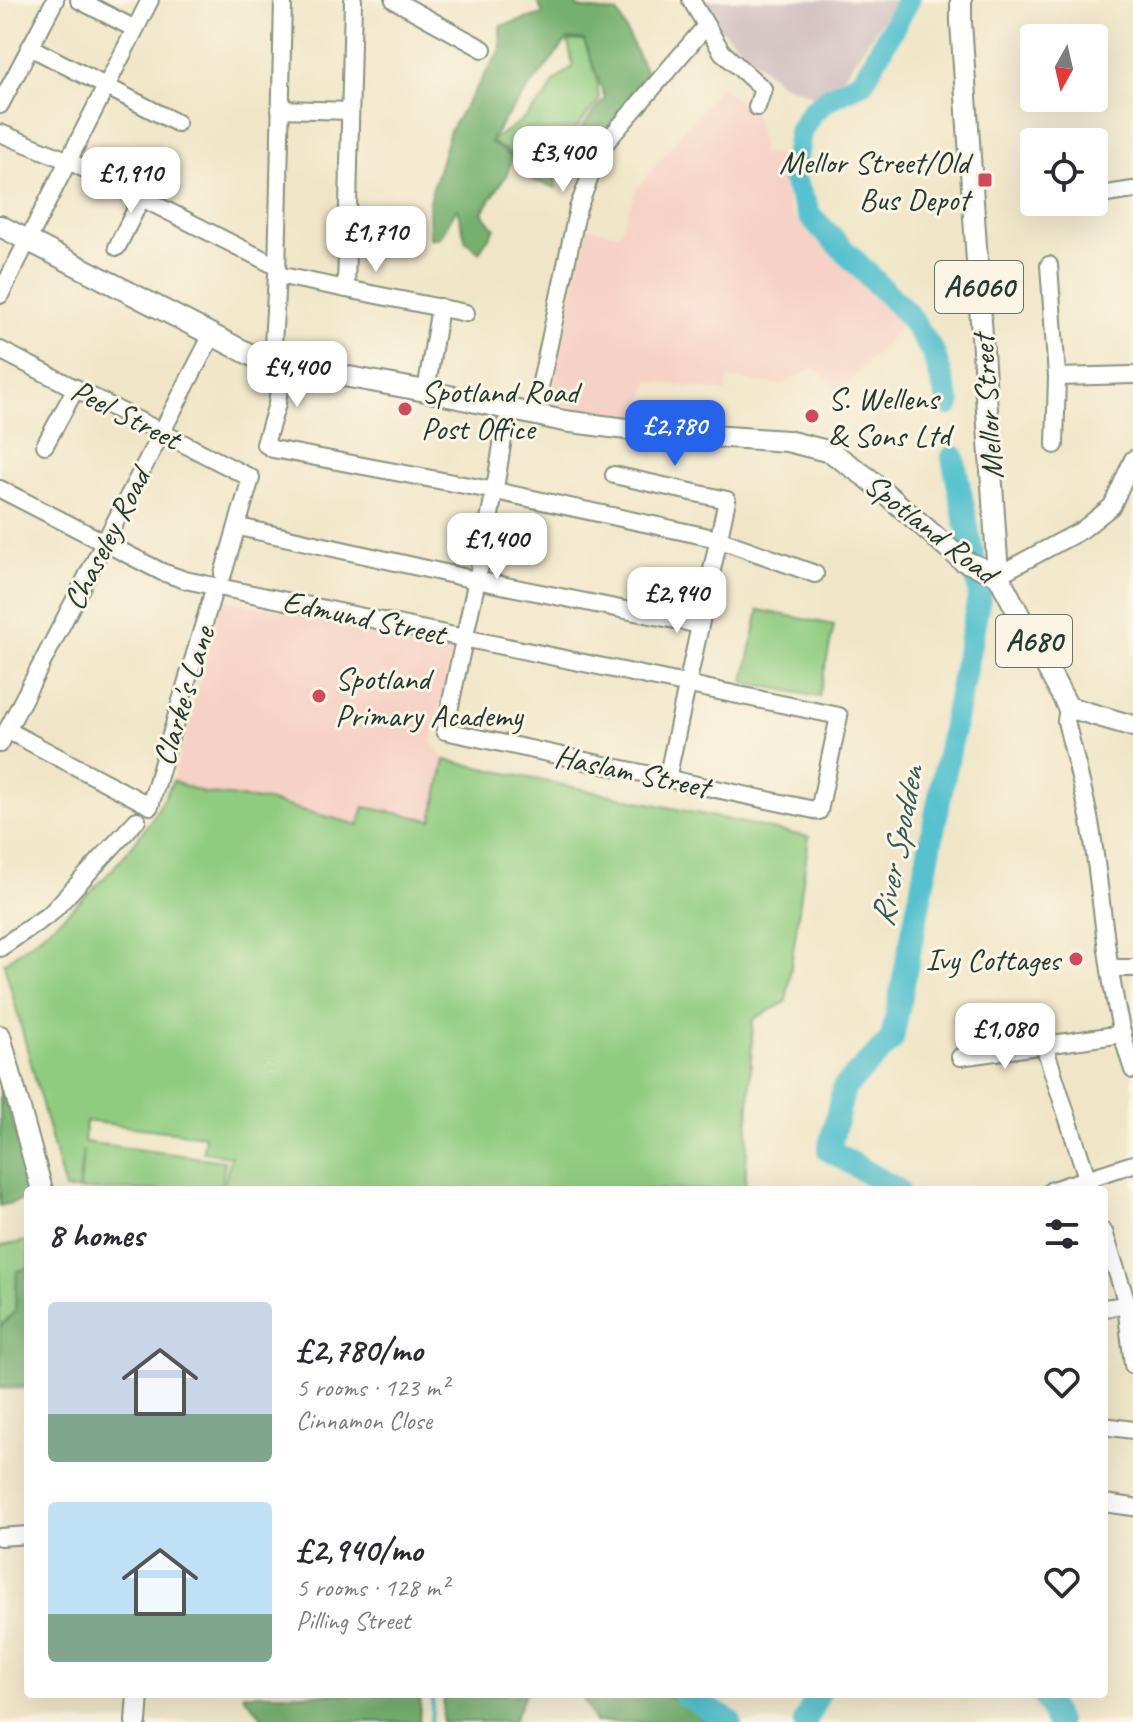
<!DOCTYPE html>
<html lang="en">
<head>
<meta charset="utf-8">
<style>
	:root { --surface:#fff; --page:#f2f2f3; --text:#2b2b33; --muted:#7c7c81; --accent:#2563eb }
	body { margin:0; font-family:Caveat,sans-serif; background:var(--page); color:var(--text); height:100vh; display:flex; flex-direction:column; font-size:30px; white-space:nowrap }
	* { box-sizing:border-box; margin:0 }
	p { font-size:26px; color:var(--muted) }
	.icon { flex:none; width:44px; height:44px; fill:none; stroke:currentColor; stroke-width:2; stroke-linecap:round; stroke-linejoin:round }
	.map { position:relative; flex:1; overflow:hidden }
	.sheet { position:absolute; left:24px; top:1186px; width:1084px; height:512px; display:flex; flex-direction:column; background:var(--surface); border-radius:8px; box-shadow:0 8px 32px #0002 }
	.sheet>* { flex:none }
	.needle { width:52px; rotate:188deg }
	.buttons { position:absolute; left:1020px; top:24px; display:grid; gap:16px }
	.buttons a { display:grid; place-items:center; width:88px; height:88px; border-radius:8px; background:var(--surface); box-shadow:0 8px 32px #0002; font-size:40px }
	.price { position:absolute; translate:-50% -68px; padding:0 18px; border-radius:16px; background:#fff; color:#222; font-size:26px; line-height:52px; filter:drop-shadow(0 2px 4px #0008) }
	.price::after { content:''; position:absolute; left:50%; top:48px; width:24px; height:18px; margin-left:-12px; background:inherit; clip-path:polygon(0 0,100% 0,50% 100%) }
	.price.selected { background:var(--accent); color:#fff }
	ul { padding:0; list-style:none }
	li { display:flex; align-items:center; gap:24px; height:200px; padding:0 24px }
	li span { display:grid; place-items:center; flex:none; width:224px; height:160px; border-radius:8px; color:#555 }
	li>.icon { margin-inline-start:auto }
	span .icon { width:96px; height:96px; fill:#fffc; stroke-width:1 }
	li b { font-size:34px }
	h2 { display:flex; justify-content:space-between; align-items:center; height:96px; padding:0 24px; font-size:34px }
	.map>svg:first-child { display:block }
	.built { fill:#f6d1c6 }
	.industrial { fill:#d1bfbf }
	.green { fill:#90cc80; stroke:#58845a; stroke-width:2 }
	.forest { fill:#74b06e; stroke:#4a7651; stroke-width:2 }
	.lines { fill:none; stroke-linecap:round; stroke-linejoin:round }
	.stream { stroke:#56c2cf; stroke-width:4 }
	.river { stroke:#56c2cf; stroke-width:24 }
	.minor-casing { stroke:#88927e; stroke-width:20 }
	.major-casing { stroke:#88927e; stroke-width:24 }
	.minor { stroke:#fff; stroke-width:16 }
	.major { stroke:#fff; stroke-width:20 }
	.poi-dot { fill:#d1495b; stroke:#fcf5e5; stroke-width:3 }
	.labels { text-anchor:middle; stroke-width:6; stroke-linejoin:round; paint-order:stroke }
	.shield { fill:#fcf5e5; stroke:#617469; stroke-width:2 }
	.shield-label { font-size:30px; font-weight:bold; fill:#1f3d34 }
	.poi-label { font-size:32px; fill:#1f3d34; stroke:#fcf5e5; text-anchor:start }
	.street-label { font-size:32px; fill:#1f3d34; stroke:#fcf5e5 }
	.water-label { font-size:34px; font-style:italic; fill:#2d5e5b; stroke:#fcf5e5 }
</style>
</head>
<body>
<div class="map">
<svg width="1133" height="1722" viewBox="0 0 1133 1722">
	<rect width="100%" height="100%" fill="#fcf5e5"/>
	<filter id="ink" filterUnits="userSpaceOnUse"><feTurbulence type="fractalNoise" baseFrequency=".0125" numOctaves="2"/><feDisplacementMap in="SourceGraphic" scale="16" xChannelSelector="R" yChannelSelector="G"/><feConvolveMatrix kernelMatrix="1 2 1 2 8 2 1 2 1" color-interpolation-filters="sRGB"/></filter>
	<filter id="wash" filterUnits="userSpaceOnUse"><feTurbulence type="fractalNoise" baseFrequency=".006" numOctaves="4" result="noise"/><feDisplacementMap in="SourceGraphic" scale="32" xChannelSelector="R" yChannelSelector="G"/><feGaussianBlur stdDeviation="1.8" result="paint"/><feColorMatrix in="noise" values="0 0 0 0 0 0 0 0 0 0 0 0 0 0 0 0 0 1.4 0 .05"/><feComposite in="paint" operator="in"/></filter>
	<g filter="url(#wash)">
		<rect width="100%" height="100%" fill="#f0e6c7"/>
		<g class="built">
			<polygon points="720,86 755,115 763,155 777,154 791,214 901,326 841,392 813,367 783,385 728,378 726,392 648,381 642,417 595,412 550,401 588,227 619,234 636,190"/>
			<polygon points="222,599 452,649 432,742 445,760 433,820 364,807 360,825 267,801 204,793 173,781"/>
		</g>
		<polygon class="industrial" points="701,0 896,0 838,84 815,96 780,83 711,20"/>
		<g class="green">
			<polygon points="568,41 584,41 597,78 599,101 573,132 549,148 556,188 527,178 514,156 491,141 525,118 546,97 555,81 573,66"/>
			<polygon points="759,610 834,625 819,697 744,682"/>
			<path d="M445,760L809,837L786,1002L753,1019L745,1190H223L231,1156L203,1152L205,1136L86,1121L84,1142L225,1161L221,1190H80L83,1150L78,1190H65L4,963C71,914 136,858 173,781L204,793L267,801L359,825L364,807L432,820Z"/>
			<polygon points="28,1241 28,1388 0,1389 0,1246"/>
		</g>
		<g class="forest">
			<polygon points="537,0 574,0 578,8 618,13 646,72 577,172 560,155 605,98 584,40 568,39 504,120 490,142 512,157 507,174 482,213 495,228 479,252 466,242 457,208 439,239 430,238 429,201 450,130 501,49 500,26 543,14"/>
			<polygon points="0,1083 34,1190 28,1190 28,1199 0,1206"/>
			<polygon points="28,1268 28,1385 0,1386 0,1327 15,1311 17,1271"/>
			<polygon points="242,1694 421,1694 419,1722 267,1722"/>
			<polygon points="444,1694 525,1694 513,1722 442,1722"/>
			<polygon points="581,1694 666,1694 707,1722 595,1722"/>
		</g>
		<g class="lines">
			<polyline class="stream" points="431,1722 433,1694"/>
			<g class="river">
				<polyline points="908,0 863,81 829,98 811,113 800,132 793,178 810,216 910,317 934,354 949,404"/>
				<polyline points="897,1190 829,1150 844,1088 892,1039 980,593 953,457"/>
				<polyline points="684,1694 730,1722"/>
				<polyline points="1043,1694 1057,1722"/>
				<polyline points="805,1722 818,1694"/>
			</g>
		</g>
	</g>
	<g filter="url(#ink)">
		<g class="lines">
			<g class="minor-casing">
				<g id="minor">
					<polyline points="79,0 135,29"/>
					<polyline points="394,0 483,49"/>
					<polyline points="691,0 722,52 763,89 757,107"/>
					<polyline points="30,47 177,123"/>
					<polyline points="0,105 55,0"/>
					<polyline points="280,109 350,111"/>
					<polyline points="0,133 69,161 276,266"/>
					<polyline points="1094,196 1133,190"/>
					<polyline points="117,247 142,197"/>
					<polyline points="1049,265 1057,377 1055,445"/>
					<polyline points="277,275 466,313"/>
					<polyline points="346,289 353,0"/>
					<polyline points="0,295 150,0"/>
					<polyline points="0,350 251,478 223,574"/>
					<polyline points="272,363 277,275 283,0"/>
					<polyline points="282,365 277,404 265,444 273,449 496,491 718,539 815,574"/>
					<polyline points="1057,377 1133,375"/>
					<polyline points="426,391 440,307"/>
					<polyline points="534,415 578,208 601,148 705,27"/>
					<polyline points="45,445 76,388"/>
					<polyline points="614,475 727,500 667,779"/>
					<path d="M0,489L162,572L185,580L839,716L819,811L445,731C465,629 491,528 505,424"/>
					<polyline points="239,527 476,580 700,625"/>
					<polyline points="998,575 1082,530 1112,506 1133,459"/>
					<path d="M1068,707L1066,721C1074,754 1083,788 1090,822C1104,904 1106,991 1133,1070"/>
					<polyline points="7,730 150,806 215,586"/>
					<polyline points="0,744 212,335"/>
					<polyline points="0,948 51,913 137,820"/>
					<polyline points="1111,968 1133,968"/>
					<polyline points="1044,1045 1091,1190"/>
					<polyline points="960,1057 1123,1034"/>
					<polyline points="1052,1190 1133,1164"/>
					<polyline points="1104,1232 1125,1297 1133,1365"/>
					<polyline points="1104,1308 1126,1305"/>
					<polyline points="1104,1426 1133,1430"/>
					<polyline points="1104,1503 1133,1507"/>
					<polyline points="0,1537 28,1535"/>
				</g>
			</g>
			<g class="major-casing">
				<g id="major">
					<polyline points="961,0 961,22 998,575"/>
					<polyline points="0,226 255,357 272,363 426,391 564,421 650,432 787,441 831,452 869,479 962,560 998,575 1068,707 1133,726"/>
					<polyline points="0,1036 42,1190"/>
					<polyline points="136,1722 138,1694"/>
				</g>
			</g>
			<use href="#minor" class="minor"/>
			<use href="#major" class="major"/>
		</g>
	</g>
	<g class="poi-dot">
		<rect x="977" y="172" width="16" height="16" rx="4"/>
		<circle cx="405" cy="409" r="8"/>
		<circle cx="812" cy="416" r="8"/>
		<circle cx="319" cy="696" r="8"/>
		<circle cx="1076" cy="959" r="8"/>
	</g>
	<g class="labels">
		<g class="shield">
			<rect x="935" y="261" width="88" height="52" rx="6"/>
			<rect x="996" y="615" width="76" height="52" rx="6"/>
		</g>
		<g class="shield-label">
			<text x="979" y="297">A6060</text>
			<text x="1034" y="651">A680</text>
		</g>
		<g class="poi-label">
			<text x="969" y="173" text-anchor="end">Mellor Street/Old<tspan x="969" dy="37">Bus Depot</tspan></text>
			<text x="421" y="402">Spotland Road<tspan x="421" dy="37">Post Office</tspan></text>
			<text x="828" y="409">S. Wellens<tspan x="828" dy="37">&amp; Sons Ltd</tspan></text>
			<text x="335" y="689">Spotland<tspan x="335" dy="37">Primary Academy</tspan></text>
			<text x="1060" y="970" text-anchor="end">Ivy Cottages</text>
		</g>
		<g class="street-label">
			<text transform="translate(987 407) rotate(-94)" y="11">Mellor Street</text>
			<text transform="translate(126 414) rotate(27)" y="11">Peel Street</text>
			<text transform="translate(931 528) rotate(38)" y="11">Spotland Road</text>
			<text transform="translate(106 539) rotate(-63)" y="11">Chaseley Road</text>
			<text transform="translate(364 617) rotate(12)" y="11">Edmund Street</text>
			<text transform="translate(183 696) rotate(-73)" y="11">Clarke's Lane</text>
			<text transform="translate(632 771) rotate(12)" y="11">Haslam Street</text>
		</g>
		<g class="water-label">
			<text transform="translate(896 846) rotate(-79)" y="12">River Spodden</text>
		</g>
	</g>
</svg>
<div class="buttons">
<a><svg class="needle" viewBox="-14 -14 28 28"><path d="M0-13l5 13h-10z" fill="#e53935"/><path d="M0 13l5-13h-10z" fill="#7c7c81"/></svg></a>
<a><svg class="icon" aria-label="locate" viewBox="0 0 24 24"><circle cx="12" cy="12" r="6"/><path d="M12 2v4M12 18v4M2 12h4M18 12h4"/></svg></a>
</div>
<b class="price" style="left:563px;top:194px">£3,400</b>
<b class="price" style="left:131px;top:215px">£1,910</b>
<b class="price" style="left:376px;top:274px">£1,710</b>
<b class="price" style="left:297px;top:409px">£4,400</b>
<b class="price selected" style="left:675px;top:468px">£2,780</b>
<b class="price" style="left:497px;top:581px">£1,400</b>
<b class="price" style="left:677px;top:635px">£2,940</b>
<b class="price" style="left:1005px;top:1071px">£1,080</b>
<section class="sheet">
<h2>8 homes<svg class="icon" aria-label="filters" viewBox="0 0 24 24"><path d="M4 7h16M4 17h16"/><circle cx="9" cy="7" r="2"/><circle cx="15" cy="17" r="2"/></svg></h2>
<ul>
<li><span style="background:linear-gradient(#c9d6e8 70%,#7fa58c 0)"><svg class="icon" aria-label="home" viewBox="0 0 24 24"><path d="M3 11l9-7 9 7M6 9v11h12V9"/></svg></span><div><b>£2,780/mo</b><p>5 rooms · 123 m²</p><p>Cinnamon Close</p></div><svg class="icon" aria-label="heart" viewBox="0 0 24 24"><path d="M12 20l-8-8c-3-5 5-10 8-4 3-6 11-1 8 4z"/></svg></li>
<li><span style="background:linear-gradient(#bfe0f5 70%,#7fa58c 0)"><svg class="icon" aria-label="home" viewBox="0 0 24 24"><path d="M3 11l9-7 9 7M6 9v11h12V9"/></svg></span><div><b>£2,940/mo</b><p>5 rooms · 128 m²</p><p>Pilling Street</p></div><svg class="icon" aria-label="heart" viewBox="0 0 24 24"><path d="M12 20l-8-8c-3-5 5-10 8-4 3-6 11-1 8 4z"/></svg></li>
</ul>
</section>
</div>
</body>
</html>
